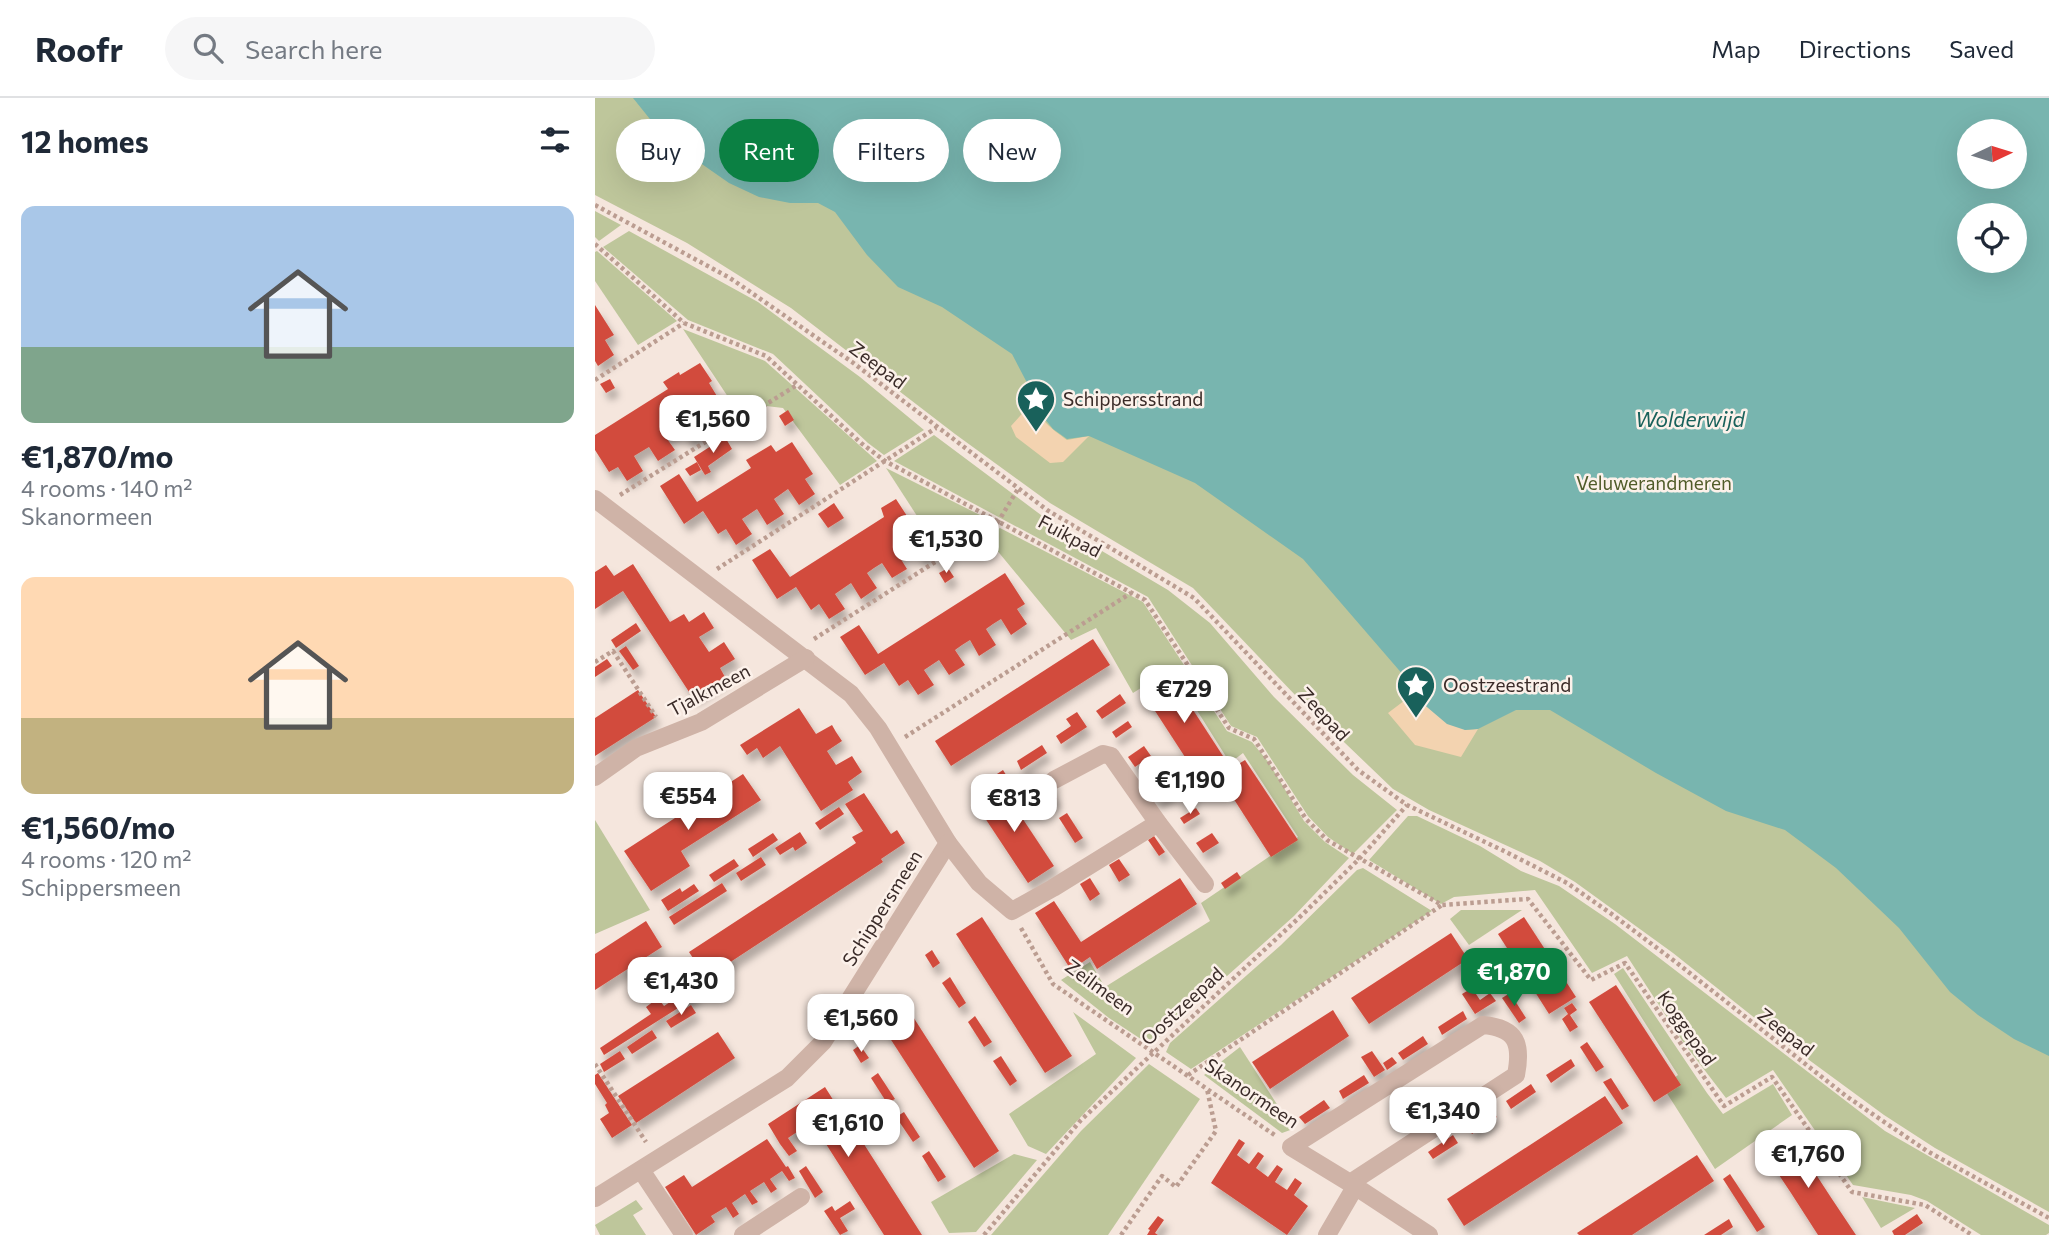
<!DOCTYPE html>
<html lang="en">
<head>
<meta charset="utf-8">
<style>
	:root { --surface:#fff; --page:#f6f6f7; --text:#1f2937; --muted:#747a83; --line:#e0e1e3; --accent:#0b8043 }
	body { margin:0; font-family:Commissioner,sans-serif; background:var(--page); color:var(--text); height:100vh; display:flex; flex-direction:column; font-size:26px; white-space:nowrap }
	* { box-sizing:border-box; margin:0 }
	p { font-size:23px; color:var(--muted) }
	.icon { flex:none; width:38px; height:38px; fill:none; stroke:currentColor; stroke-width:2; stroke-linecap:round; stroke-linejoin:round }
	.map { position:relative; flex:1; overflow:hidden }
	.drawer { display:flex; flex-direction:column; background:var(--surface); width:595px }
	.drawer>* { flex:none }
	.banner { position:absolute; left:21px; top:21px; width:665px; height:63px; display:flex; gap:14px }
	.needle { width:46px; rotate:86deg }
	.tools { position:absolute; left:1362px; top:21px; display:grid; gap:14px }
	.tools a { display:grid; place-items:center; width:70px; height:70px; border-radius:50%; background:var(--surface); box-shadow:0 7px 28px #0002; font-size:35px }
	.price { position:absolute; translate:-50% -60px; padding:0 16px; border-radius:14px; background:#fff; color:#222; font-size:23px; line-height:46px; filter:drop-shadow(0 2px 4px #0008) }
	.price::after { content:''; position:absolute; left:50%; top:42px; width:21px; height:16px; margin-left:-10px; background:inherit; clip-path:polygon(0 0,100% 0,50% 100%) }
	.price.selected { background:var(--accent); color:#fff }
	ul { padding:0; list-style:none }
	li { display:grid; align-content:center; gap:14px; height:371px; padding:0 21px }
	li span { display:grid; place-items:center; height:217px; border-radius:14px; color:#555 }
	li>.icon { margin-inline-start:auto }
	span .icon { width:126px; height:126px; fill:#fffc; stroke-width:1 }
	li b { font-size:30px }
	h2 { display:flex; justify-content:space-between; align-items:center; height:84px; padding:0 21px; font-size:30px }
	.tag { padding:0 24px; border-radius:32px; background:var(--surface); box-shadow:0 7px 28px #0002; font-size:24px; line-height:63px }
	.tag.selected { background:var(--accent); color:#fff }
	header { display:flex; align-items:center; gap:42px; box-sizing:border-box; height:98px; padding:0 35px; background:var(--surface); border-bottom:2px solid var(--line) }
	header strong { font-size:33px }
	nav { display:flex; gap:38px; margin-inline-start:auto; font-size:24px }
	.search { width:490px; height:63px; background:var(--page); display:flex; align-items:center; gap:18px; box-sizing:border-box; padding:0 24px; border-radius:38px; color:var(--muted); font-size:26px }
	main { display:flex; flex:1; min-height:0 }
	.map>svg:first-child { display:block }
	.green { fill:#bec69b; fill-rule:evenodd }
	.sand { fill:#f3d3b0 }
	.water { fill:#78b5af; fill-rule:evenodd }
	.building { fill:#d24c3e; filter:url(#shadow) }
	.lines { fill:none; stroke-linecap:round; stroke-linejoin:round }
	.path { stroke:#bb9d91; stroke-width:4.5; stroke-dasharray:3.5 3.5; stroke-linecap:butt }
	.minor { stroke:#cfb3a7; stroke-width:18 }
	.labels { text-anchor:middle; stroke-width:5; stroke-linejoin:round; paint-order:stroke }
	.street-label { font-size:19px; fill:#3a2b28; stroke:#fcf1ea }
	.poi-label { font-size:19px; fill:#3a2b28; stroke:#fcf1ea; text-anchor:start }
	.park-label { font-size:19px; fill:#505b29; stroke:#fcf1ea }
	.water-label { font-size:21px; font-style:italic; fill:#19615b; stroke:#fcf1ea }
</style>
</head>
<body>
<header>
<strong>Roofr</strong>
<div class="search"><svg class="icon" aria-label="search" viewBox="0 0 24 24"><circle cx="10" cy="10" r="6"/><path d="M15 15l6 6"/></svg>Search here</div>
<nav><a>Map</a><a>Directions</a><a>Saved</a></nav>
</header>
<main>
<section class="drawer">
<h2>12 homes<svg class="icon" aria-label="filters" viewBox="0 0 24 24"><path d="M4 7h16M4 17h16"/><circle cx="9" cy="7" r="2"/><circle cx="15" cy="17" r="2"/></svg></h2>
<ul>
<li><span style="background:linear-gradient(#a9c7e8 65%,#7fa58c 0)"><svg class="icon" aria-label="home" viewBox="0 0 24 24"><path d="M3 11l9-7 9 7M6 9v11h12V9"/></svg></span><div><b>€1,870/mo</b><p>4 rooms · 140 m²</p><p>Skanormeen</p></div></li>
<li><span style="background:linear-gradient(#ffd9b3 65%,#c2b280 0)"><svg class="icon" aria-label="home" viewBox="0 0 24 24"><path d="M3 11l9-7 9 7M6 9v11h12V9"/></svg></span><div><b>€1,560/mo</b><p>4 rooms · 120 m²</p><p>Schippersmeen</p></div></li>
</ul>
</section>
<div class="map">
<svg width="1454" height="1137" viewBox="0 0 1454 1137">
	<defs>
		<filter id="shadow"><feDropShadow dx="4.5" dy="8" stdDeviation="3.5" flood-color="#0004"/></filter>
	</defs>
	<rect width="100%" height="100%" fill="#f5e6dd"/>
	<g class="green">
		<path d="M0,0H1454V1114L1340,1050L1289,1017L1195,948L1078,855L980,784L945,763L834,712L798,691L702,599L598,490L455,405L360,336L196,210L92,145L0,97ZM1374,33H1419V79H1374ZM1374,117H1419V163H1374Z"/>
		<polygon points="0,113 26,127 4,143 0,139"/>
		<polygon points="34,133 163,204 265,279 329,332 289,357 273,345 178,256 93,222 8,149"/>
		<polygon points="2,153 82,223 43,247 0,183 0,154"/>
		<polygon points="88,231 170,263 282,363 245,387 188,310 163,307 145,317"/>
		<polygon points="339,337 446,417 573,492 615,525 679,599 758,677 802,712 758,756 733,739 713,718 662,639 636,628 553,499 299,363"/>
		<polygon points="291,370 397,423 346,455"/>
		<polygon points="405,430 548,504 632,633 657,644 674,665 709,723 730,744 754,760 699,818 555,947 514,920 466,882 495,864 510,889 615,823 606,805 703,739 648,655 635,665 576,571 538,595 501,530 476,542 391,439"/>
		<polygon points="813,718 822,718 885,748 926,773 964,788 1020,826 1290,1033 1454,1127 1454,1135 1451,1137 1386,1137 1332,1103 1316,1097 1258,1087 1178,972 1131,1000 1088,944 1032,858 997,875 940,792 859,799 846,806 774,762"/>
		<polygon points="0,722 55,812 0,836"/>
		<polygon points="768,770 837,813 596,971 571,954 575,945 686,847 762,772"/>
		<polygon points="866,812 927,812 874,847 855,821"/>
		<polygon points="1028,870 1112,995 1128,1016 1178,986 1197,1017 1120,1071 1068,989 1083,977 1019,876"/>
		<polygon points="478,914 541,960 451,1056 433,1048 414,1016 501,956"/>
		<polygon points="645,949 698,1031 687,1035 609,977"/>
		<polygon points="554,966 605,1001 513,1137 396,1137 486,1033"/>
		<polygon points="419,1056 442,1062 381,1134 354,1135 336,1104"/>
		<polygon points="1267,1099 1320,1110 1286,1130"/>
		<polygon points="41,1102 48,1111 38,1117 51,1137 5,1137 0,1127"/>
	</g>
	<g class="sand">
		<path d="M440,301C441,320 457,331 472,342L494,338L468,364L455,365L421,339L416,328Z"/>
		<polygon points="822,593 870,632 883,631 866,659 820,647 793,615"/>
	</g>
	<path class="water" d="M38,0H1454V958L1419,941L1383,917L1355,894L1304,830L1241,770L1190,732L1131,713L1061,675L955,612H921L883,631L870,632L852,626L826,604L822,593L708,461L600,385L494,338L472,341L458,331L441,310L440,300L417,256L347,209L303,189L272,157L240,114L223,105H195L164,99L134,85L71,41ZM1374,33H1419V79H1374ZM1374,117H1419V163H1374Z"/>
	<g class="building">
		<polygon points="0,207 19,237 10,242 19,257 3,268 0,263"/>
		<polygon points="105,265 117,283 114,285 134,318 126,323 118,310 103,318 111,332 95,343 86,329 70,338 80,352 63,363 54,349 39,358 48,373 32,383 23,369 14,374 0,352 0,337 73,291 68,284 84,274 85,277"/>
		<polygon points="15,281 20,290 11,295 5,286"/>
		<polygon points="193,312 199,322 190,328 184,318"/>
		<polygon points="130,339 137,351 113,368 116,374 110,377 99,359"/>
		<polygon points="197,344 218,376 210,381 220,396 204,407 193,391 179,401 189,416 172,427 162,411 147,421 157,436 141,447 131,431 123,436 108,413 89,426 65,388 84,376 102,404 156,370 151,362 176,347 181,354"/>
		<polygon points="102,364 106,372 95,378 90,371"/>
		<polygon points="301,401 336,455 327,461 317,445 302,455 312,471 297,480 287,465 279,470 272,475 282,490 266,501 256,485 240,496 250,511 234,521 224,506 216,512 201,489 182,501 157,462 175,451 195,479 289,419 286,410"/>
		<polygon points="239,405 249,420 233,430 223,416"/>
		<polygon points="38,466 75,524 89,516 94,524 109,514 119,530 104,539 114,554 129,544 140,561 125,570 130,579 98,600 28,493 0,511 0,474 11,467 19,478"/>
		<polygon points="353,470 359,479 350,485 344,475"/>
		<polygon points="410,475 430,506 422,511 432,526 416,537 406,521 398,526 391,531 401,547 384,558 375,542 367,547 360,552 370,567 354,577 344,562 329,572 339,587 323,597 313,582 304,588 289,565 270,577 245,539 264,527 283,556"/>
		<polygon points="41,525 46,533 21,550 16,542"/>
		<polygon points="498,541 515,567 356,668 340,643"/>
		<polygon points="31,548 44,568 38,572 24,553"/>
		<polygon points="12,561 17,568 0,579 0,569"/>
		<polygon points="576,578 628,658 601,676 549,596"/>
		<polygon points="43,592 61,619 0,658 0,620"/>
		<polygon points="525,596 531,605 507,621 501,613"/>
		<polygon points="204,610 221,636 237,627 241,634 247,643 232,653 241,667 257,658 267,674 253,684 258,692 226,713 185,648 168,660 162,650 152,657 145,647"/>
		<polygon points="482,614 492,629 466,646 461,638 476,628 471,621"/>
		<polygon points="533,623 537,629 521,640 517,634"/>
		<polygon points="447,647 452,655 426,672 422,663"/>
		<polygon points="549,648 556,658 540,669 533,659"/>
		<polygon points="650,662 703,742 676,759 624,678"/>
		<polygon points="408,672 413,680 387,696 382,689"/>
		<polygon points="148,676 166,702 86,753 95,768 56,793 29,753"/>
		<polygon points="446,676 462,701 455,707 438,681"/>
		<polygon points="406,688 459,768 433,785 380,705"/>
		<polygon points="575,688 578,693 562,704 558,698"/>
		<polygon points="269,695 296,736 302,732 310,745 286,761 288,764 111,880 94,854 261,745 257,739 268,733 250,706"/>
		<polygon points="244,709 249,716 225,732 220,725"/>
		<polygon points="601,710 605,716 589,726 585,720"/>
		<polygon points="472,715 488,740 480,745 464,720"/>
		<polygon points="205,734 212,745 200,753 198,749 185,757 180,750"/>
		<polygon points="178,735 183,742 158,759 153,751"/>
		<polygon points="617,735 624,745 608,755 601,745"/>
		<polygon points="559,738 570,754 564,758 553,742"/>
		<polygon points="166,759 171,767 146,783 141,775"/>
		<polygon points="139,761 144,768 119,784 114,777"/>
		<polygon points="524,761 535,777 524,784 514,767"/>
		<polygon points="642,774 646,780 630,791 626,785"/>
		<polygon points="495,780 505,796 495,803 485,786"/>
		<polygon points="585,780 602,806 502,871 495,859 476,872 440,815 459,803 486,844"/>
		<polygon points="127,785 132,793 79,827 74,819"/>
		<polygon points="99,786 104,793 73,813 66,802 85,790 87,794"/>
		<polygon points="387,819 477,958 450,975 361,836"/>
		<polygon points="929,819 981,899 954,916 903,836"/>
		<polygon points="51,823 67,849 0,892 0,856"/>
		<polygon points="856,835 873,861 774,926 756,900"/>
		<polygon points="337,852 345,865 338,870 330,857"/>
		<polygon points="889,855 897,868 901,865 910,878 898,886 882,861"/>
		<polygon points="355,879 371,905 364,910 347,885"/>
		<polygon points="1021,887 1086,987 1059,1004 994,904"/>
		<polygon points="96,890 102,898 9,957 5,950 56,916 51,909 63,900 69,908"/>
		<polygon points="877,890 885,902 895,895 901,903 880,916 867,896"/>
		<polygon points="915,895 931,920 924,925 907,900"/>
		<polygon points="977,905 982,912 975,917 983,929 975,934 967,921 973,916 969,910"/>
		<polygon points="96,907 101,915 76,930 71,923"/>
		<polygon points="738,912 754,938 675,991 657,964"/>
		<polygon points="868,913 872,921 847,937 843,929"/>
		<polygon points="315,914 404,1053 379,1070 289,931"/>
		<polygon points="380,918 397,944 389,949 373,924"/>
		<polygon points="57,932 62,940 37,956 32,949"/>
		<polygon points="123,934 140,960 41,1025 23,998"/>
		<polygon points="828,938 833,946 808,962 803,955"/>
		<polygon points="992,944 1009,969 1001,974 985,949"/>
		<polygon points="265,947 274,960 266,965 258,952"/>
		<polygon points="25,953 30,961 9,974 5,966"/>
		<polygon points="777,953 790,972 779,979 766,959"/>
		<polygon points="406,958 422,983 415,988 398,963"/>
		<polygon points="797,959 802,965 792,972 788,965"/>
		<polygon points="976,961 980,968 956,985 951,977"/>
		<polygon points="3,975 37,1027 17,1040 5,1021 14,1015 10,1007 12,1005 0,986 0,977"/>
		<polygon points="283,975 300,1001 292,1005 276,980"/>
		<polygon points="769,977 774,985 748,1001 744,993"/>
		<polygon points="1016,980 1034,1008 1027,1012 1008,984"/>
		<polygon points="936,986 941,994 916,1011 911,1003"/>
		<polygon points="230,989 242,1008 244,1007 327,1137 289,1137 217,1024 193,1040 202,1053 194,1058 185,1046 173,1026"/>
		<polygon points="1010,998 1028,1025 869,1128 852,1101"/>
		<polygon points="729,1002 735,1010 710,1026 704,1019"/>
		<polygon points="897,1012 902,1019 877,1036 872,1028"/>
		<polygon points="309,1014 325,1039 318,1044 301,1019"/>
		<polygon points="858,1037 863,1045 838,1061 833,1054"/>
		<polygon points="1196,1038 1235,1098 1261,1137 1223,1137 1196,1095 1170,1056"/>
		<polygon points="172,1041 191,1069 193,1068 200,1080 194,1083 187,1073 175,1081 182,1091 176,1095 169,1084 155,1093 163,1104 157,1107 150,1096 137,1105 144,1116 138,1120 131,1109 116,1118 120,1124 101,1137 70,1089 89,1077 97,1089"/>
		<polygon points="644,1041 650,1045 642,1057 654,1066 663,1054 665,1055 669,1058 661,1070 673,1079 682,1067 688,1071 680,1084 692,1092 700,1080 707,1085 699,1097 713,1108 692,1137 616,1085"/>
		<polygon points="334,1053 351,1079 343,1084 327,1058"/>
		<polygon points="1102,1057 1119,1083 1037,1137 984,1137 982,1135"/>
		<polygon points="211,1068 228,1094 220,1100 204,1073"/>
		<polygon points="1135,1076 1170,1129 1162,1134 1128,1081"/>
		<polygon points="255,1103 260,1111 245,1120 253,1133 245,1137 229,1113 237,1108 240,1113"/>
		<polygon points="1322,1116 1328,1125 1310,1137 1299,1137 1297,1133"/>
		<polygon points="563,1118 569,1122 560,1135 563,1137 552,1137 555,1132 553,1131"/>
		<polygon points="1134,1121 1138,1129 1126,1137 1109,1137"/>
	</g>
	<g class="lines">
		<g class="path">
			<polyline points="0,107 135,180 257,264 452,412 599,500 763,672 812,707 907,752 972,785 1018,817 1082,865 1251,998 1332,1053 1454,1120"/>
			<polyline points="0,146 89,225 171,258 266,345 290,363 550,502 634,630 659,641 711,721 732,742 847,807 933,801 996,882 1030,865 1129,1008 1177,979 1257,1094 1330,1107 1377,1137"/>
			<polyline points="0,282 89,225"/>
			<polyline points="25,397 202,287"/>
			<polyline points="122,471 341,330"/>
			<polyline points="219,541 403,424 423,391"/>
			<polyline points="0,564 18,553 61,619"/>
			<polyline points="310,639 536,495"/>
			<polyline points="426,830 458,886 681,1038"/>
			<polyline points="0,966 51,1044"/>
			<polyline points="593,977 847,807"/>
			<polyline points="389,1137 486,1022 708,816 764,761 812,707"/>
			<polyline points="526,1137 567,1078 581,1089 621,1033 612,991"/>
		</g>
		<g class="minor">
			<polyline points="0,401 256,596 283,630 353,745 228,944 192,980 0,1100"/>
			<polyline points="0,679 41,650 106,624 211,560"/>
			<polyline points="459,682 508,656 516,658 563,725 610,786"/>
			<polyline points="353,745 384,785 417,813 458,790 563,725"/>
			<polyline points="46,1072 89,1137"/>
			<path d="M755,1085L696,1049L888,927C922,930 927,946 921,977L755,1085L834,1137"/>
			<polyline points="148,1137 206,1099"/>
			<polyline points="732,1137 760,1089"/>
		</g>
	</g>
	<defs>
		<g id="sight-pin" transform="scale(2.0125)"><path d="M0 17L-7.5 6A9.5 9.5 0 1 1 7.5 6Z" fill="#19615b" stroke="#fcf1ea"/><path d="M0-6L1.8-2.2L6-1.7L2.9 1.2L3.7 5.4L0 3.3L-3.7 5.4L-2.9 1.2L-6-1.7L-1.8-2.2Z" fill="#fff"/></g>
	</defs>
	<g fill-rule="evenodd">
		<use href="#sight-pin" x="441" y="301"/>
		<use href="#sight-pin" x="821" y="587"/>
	</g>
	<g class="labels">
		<g class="street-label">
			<text transform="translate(283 267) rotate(37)" y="7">Zeepad</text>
			<text transform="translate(475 438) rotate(28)" y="7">Fuikpad</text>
			<text transform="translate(114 592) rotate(-28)" y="7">Tjalkmeen</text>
			<text transform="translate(729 616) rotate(47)" y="7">Zeepad</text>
			<text transform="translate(287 810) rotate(-58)" y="7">Schippersmeen</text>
			<text transform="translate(505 889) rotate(36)" y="7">Zeilmeen</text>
			<text transform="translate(587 908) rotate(-43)" y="7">Oostzeepad</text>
			<text transform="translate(1092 930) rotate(55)" y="7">Koggepad</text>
			<text transform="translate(1191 934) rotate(38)" y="7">Zeepad</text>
			<text transform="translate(657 995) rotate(34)" y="7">Skanormeen</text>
		</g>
		<g class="poi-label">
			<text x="468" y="308">Schippersstrand</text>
			<text x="848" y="594">Oostzeestrand</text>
		</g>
		<g class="park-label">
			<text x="1059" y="392">Veluwerandmeren</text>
		</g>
		<g class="water-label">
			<text x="1095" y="329">Wolderwijd</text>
		</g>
	</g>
</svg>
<div class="tools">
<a><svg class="needle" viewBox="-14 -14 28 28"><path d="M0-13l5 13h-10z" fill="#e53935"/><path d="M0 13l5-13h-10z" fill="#747a83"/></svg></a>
<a><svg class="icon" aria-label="locate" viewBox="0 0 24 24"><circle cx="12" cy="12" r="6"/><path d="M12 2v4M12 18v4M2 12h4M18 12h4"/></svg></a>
</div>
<b class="price" style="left:118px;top:357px">€1,560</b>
<b class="price" style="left:351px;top:477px">€1,530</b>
<b class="price" style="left:589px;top:627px">€729</b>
<b class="price" style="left:595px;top:718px">€1,190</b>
<b class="price" style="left:93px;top:734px">€554</b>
<b class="price" style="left:419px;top:736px">€813</b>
<b class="price selected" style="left:919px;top:910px">€1,870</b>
<b class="price" style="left:86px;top:919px">€1,430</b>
<b class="price" style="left:266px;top:956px">€1,560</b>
<b class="price" style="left:848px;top:1049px">€1,340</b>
<b class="price" style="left:253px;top:1061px">€1,610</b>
<b class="price" style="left:1213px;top:1092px">€1,760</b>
<div class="banner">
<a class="tag">Buy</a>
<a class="tag selected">Rent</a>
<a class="tag">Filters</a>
<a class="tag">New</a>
</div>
</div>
</main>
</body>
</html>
